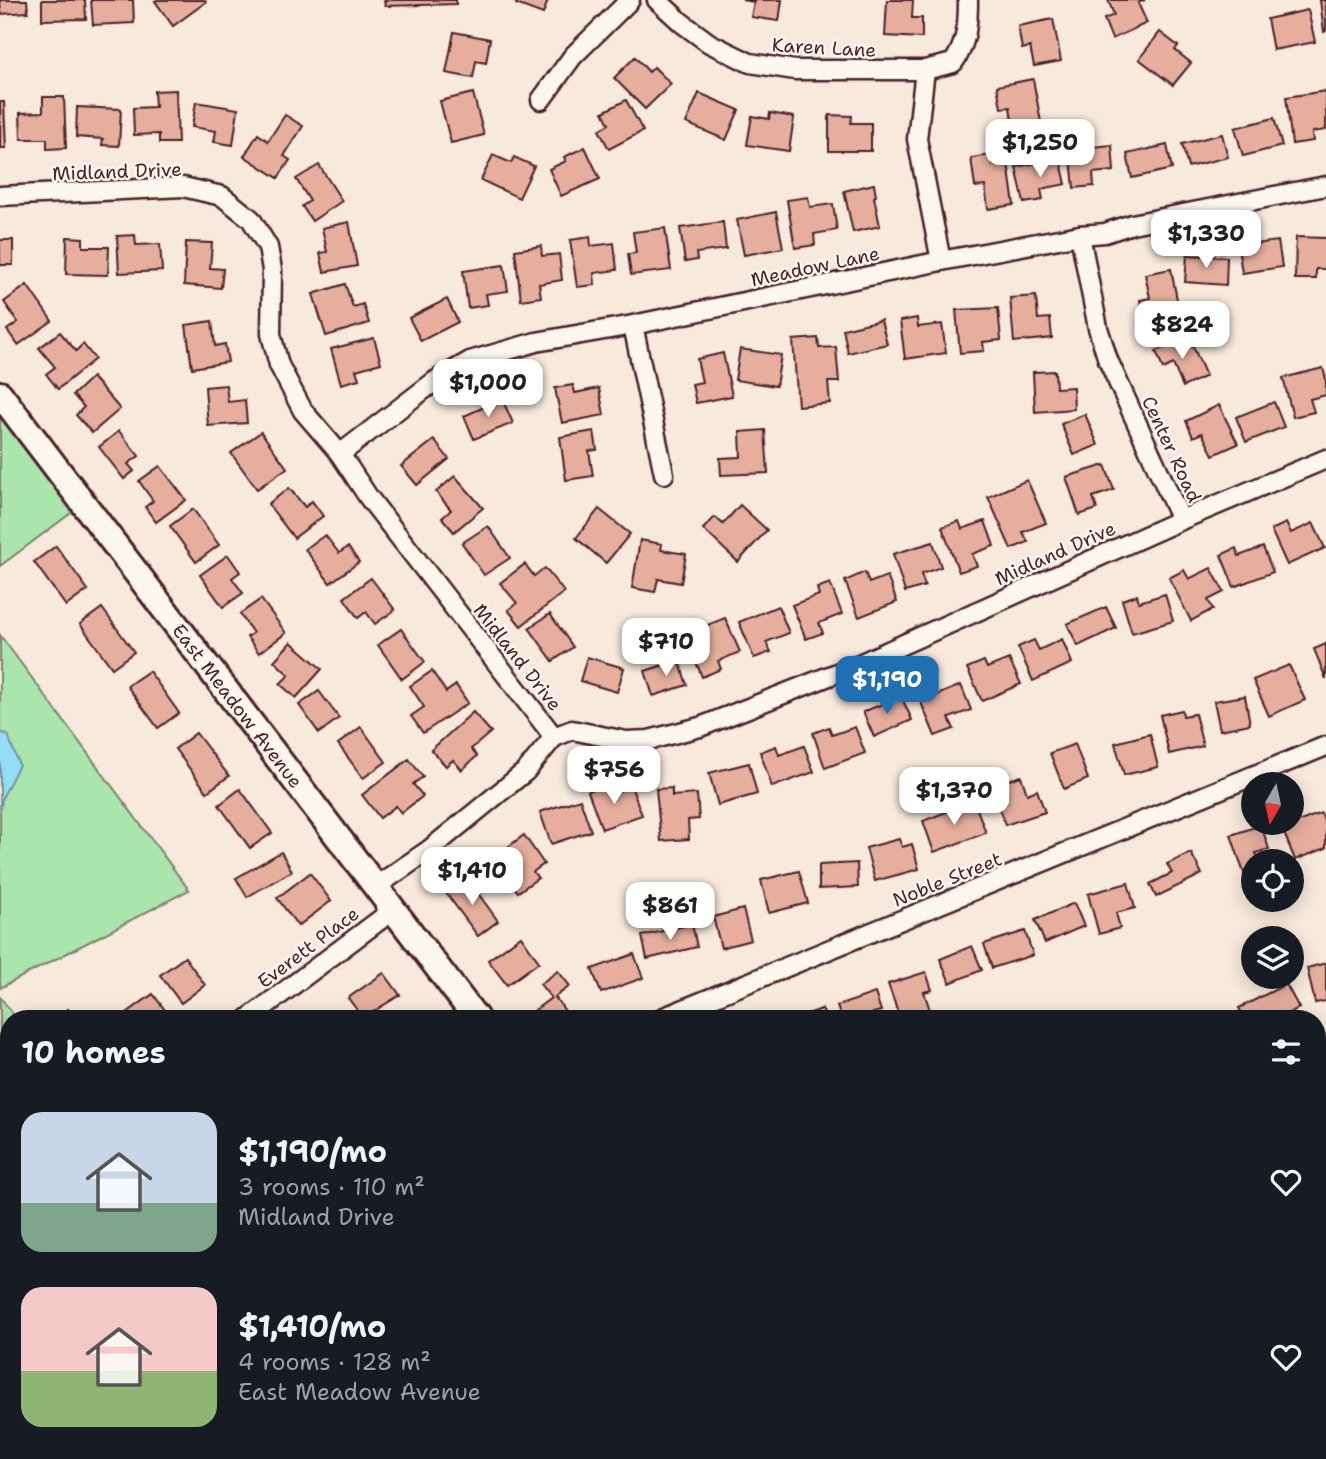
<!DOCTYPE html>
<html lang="en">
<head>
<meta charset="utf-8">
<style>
	:root { --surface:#171b24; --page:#20242c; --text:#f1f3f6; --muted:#9ea1a6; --accent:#1f6fb2 }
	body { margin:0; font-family:"Shantell Sans",sans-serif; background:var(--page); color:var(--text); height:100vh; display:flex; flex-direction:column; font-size:26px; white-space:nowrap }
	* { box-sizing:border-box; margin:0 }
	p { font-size:23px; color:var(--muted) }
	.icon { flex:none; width:38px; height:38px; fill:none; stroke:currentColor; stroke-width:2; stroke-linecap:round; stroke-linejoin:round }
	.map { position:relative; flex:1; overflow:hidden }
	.panel { position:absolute; left:0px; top:1010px; width:1326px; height:450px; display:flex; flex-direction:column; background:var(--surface); border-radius:28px 28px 0 0; box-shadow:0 4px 18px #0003 }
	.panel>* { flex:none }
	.needle { width:46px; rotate:189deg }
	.tools { position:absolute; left:1241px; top:772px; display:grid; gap:14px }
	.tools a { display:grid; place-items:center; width:63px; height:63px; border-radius:50%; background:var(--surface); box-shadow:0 4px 18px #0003; font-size:35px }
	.price { position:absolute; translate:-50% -60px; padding:0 16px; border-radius:14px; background:#fff; color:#222; font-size:23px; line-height:46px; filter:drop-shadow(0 2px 4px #0008) }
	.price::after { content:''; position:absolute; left:50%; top:42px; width:21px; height:16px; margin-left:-10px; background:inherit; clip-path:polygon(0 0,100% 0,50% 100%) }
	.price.selected { background:var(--accent); color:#fff }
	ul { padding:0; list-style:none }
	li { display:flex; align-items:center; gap:21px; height:175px; padding:0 21px }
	li span { display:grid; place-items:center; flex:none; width:196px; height:140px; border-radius:21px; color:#555 }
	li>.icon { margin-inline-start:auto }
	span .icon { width:84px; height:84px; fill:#fffc; stroke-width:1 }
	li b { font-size:30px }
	h2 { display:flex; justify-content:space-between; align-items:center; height:84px; padding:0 21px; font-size:30px }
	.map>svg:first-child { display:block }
	.green { fill:#aae6ac; stroke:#7a826c; stroke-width:2 }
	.water { fill:#93def4; stroke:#7692a4; stroke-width:2 }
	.building { fill:#e6af9d; stroke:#4a1f2b; stroke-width:2 }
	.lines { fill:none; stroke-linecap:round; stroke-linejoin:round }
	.street-casing { stroke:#4a1f2b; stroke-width:23 }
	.secondary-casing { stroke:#4a1f2b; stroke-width:30 }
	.street { stroke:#fbf7ec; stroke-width:18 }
	.secondary { stroke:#fbf7ec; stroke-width:24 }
	.labels { text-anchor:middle; stroke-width:5; stroke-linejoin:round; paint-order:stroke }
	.street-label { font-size:19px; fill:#4a1f2b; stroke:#fbf7ec }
</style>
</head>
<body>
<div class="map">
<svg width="1326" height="1459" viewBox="0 0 1326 1459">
	<rect width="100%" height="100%" fill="#f7e9dc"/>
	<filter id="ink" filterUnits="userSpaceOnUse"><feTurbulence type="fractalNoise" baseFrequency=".0143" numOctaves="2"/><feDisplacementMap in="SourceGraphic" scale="14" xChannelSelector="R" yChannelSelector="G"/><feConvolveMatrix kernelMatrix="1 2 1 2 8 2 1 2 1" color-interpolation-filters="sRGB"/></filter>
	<g filter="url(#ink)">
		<g class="green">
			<polygon points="0,413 75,510 0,566"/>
			<polygon points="0,635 189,890 0,988"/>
			<polygon points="0,997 16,1018 9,1018 9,1451 327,1451 333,1459 0,1459"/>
		</g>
		<g class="water">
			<polygon points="0,732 8,735 19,765 3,796 0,811"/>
			<polygon points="9,1189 9,1451 245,1451 248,1459 0,1459 0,1194"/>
		</g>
		<g class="building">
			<polygon points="0,0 27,0 28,12 1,14"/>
			<polygon points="42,0 85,0 86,19 42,20"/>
			<polygon points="91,0 133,0 134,23 93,25"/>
			<polygon points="157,0 205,0 206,2 173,26 155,1"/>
			<polygon points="384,0 456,0 456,4 385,6"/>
			<polygon points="518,0 548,0 543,14 516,4"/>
			<polygon points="742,0 782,0 779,21 751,17 754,2"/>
			<polygon points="887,0 913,0 912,18 922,18 922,38 885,36"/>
			<polygon points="1108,0 1145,0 1138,3 1147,23 1112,39 1104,19 1114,15"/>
			<polygon points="1320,0 1326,0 1326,31 1324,32"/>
			<polygon points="1308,10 1315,42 1273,50 1267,19"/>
			<polygon points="1053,19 1061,61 1034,66 1030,47 1022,49 1018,26"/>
			<polygon points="454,32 490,39 486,63 476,61 473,78 446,73"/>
			<polygon points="1160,32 1178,46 1175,50 1191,63 1173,85 1139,59"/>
			<polygon points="635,57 649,72 654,67 671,84 645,109 614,78"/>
			<polygon points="1033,79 1041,122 1013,127 1010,107 1001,108 997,86"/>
			<polygon points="176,90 178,143 159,143 159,134 134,135 133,108 155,107 154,91"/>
			<polygon points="1326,91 1326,130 1312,132 1313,141 1292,144 1286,97"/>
			<polygon points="473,93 484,135 451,143 440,101"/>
			<polygon points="699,93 739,110 726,140 686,123"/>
			<polygon points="43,97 64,97 66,148 47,149 47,139 21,139 20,113 43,112"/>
			<polygon points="626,100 643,131 609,149 599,130 609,124 603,112"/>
			<polygon points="0,102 4,102 6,148 0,148"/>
			<polygon points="196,102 238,109 233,145 214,142 216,131 192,127"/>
			<polygon points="77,107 121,109 119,146 102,145 103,139 76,137"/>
			<polygon points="770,113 794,117 789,151 747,145 752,116 769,119"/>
			<polygon points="285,115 303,126 284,156 290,160 278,178 244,156 258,134 268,141"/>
			<polygon points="829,115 852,116 851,123 871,123 871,151 829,151"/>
			<polygon points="1274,118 1282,146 1243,156 1235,128"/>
			<polygon points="1222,134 1228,157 1188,167 1182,144"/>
			<polygon points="1112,145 1114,171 1093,173 1094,186 1074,188 1070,149"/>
			<polygon points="1167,145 1172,169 1132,178 1127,154"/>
			<polygon points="585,147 600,179 561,196 549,169 566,161 564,157"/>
			<polygon points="493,155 511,163 514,157 534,166 519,198 481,180"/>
			<polygon points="991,155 993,165 1008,163 1014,205 988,209 985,186 975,187 971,158"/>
			<polygon points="1060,158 1066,184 1041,189 1043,200 1024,203 1016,167"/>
			<polygon points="319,165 342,201 312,221 302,206 310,201 296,179"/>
			<polygon points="874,184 876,196 874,197 880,226 853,232 844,191"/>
			<polygon points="808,197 810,207 833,204 837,230 814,234 815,245 795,248 787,200"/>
			<polygon points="776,212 783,248 744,255 737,220"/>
			<polygon points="349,222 357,266 324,272 320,253 327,252 322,228"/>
			<polygon points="723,222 726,249 696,253 697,260 685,262 680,228"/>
			<polygon points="665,228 671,270 631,275 628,254 636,253 633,232"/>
			<polygon points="135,235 136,245 160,244 162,271 119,273 117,236"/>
			<polygon points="67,237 83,238 83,247 109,247 108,275 66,274"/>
			<polygon points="590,237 591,246 614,243 617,270 594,273 595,285 577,287 570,240"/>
			<polygon points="1296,237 1326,238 1326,269 1316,269 1316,279 1295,279"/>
			<rect x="0" y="240" width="13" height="25"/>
			<polygon points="1278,241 1282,267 1242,273 1238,246"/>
			<polygon points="186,242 212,243 210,268 223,269 221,288 184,285"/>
			<polygon points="541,246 542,256 559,254 562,280 539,284 541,297 521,300 515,250"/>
			<polygon points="1187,255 1227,257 1226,285 1185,282"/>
			<polygon points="504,265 508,291 486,294 488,305 468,308 463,271"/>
			<polygon points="1171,269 1181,320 1160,324 1161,330 1147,333 1140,300 1150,298 1145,274"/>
			<polygon points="345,284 353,307 363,304 369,323 326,336 313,294"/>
			<polygon points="27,285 52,321 18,345 7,330 18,322 4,302"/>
			<polygon points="1036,296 1038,319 1050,318 1052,338 1014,342 1010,298"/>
			<polygon points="447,299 458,322 421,341 409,318"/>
			<polygon points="998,308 1001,340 983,342 984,351 960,353 956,310"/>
			<polygon points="917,318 918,327 942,324 946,353 905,359 900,321"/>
			<polygon points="881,320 887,344 848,353 843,329"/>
			<polygon points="212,321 215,346 225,344 228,362 192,368 186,325"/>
			<polygon points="60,332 76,351 83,344 95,359 58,389 46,374 55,367 39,348"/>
			<polygon points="1189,337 1206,376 1183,387 1173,364 1163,369 1156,351"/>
			<polygon points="374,338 381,363 356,370 359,379 341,384 331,349"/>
			<polygon points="818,338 819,348 836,347 839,382 828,382 830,403 798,406 793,340"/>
			<polygon points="740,349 781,355 776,386 735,380"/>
			<polygon points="723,353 732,396 696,403 692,384 702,382 697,359"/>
			<polygon points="1323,368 1326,379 1326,395 1310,399 1314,412 1293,417 1283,378"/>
			<polygon points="1055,371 1056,388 1073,387 1074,409 1035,412 1033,372"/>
			<polygon points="92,377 120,409 92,433 76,415 84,407 73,395"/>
			<polygon points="226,385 228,402 245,400 247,423 208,426 205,387"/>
			<polygon points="573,385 575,393 599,388 604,415 562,423 555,388"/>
			<polygon points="502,399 513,423 474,439 464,416"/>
			<polygon points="1274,402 1284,427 1246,442 1236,417"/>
			<polygon points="1219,405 1238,444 1213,455 1202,433 1193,437 1186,421"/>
			<polygon points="1085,414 1098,445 1074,455 1061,424"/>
			<polygon points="765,430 768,473 721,475 720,458 741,457 740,432"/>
			<polygon points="119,431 139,456 128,464 134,471 124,479 99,447"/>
			<polygon points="594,431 597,450 589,451 593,476 566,480 560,437"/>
			<polygon points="261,432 287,468 257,489 231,453"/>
			<polygon points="434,440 449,459 417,485 401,466"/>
			<polygon points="1105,465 1114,490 1093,497 1097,509 1079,515 1066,477"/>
			<polygon points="160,466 186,500 156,522 145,507 153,501 139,481"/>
			<polygon points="455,476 483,508 454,532 442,518 451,510 436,492"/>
			<polygon points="1027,480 1046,523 1023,532 1028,542 1011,549 988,497"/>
			<polygon points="289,488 305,507 312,501 323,516 294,538 268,504"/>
			<polygon points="740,505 767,530 738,562 703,529 715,517 723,524"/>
			<polygon points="193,509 219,545 196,562 170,526"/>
			<polygon points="599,509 630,534 606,563 576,538"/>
			<polygon points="959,521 962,529 985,521 994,546 972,554 977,566 959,572 942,527"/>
			<polygon points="1286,523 1291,533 1313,523 1325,548 1287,565 1271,530"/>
			<polygon points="488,526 510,558 484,575 462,543"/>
			<polygon points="325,535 339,553 348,547 359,562 330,583 305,549"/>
			<polygon points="640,540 662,544 661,550 686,554 681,583 658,579 655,592 632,588"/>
			<polygon points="933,542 941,567 921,574 925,586 905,592 893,554"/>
			<polygon points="56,546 88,590 66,606 34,562"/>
			<polygon points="1263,547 1273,572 1234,587 1221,555 1236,548 1239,556"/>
			<polygon points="228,555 240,572 232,578 243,593 223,607 200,575"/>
			<polygon points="525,564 534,576 545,568 564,592 521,626 508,610 517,603 500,583"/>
			<polygon points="1211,568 1224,592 1208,600 1213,609 1191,621 1169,578 1184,570 1189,579"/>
			<polygon points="865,572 869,583 887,576 897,602 859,617 845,581"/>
			<polygon points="371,578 395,610 375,624 366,612 358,618 344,598"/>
			<polygon points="830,583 842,614 819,623 823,633 806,639 792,605 819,595 817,588"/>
			<polygon points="1165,594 1173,621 1132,633 1122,600 1137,595 1139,602"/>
			<polygon points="261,599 286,633 259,653 247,637 253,633 240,614"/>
			<polygon points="778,606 789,633 766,642 771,652 754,658 739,622"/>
			<polygon points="1106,607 1116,628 1078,646 1067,624"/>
			<polygon points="102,608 134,652 112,668 80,624"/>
			<polygon points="550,614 573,647 553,661 529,628"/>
			<polygon points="725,618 740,652 718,661 721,669 702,677 685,634"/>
			<polygon points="401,629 425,662 402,679 378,645"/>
			<polygon points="1062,639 1072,663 1033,681 1018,647 1034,640 1039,650"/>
			<polygon points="291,642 322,669 296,698 280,684 289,675 274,661"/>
			<polygon points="1326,644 1326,679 1314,649"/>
			<polygon points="587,657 624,668 617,692 580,681"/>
			<polygon points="1009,659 1021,684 982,701 967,668 984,661 987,668"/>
			<polygon points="679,660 687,685 653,696 645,671"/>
			<polygon points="1289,665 1305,700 1269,716 1253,680"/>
			<polygon points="149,671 179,713 158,728 127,686"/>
			<polygon points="432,671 446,692 456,685 468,703 423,733 411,716 424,707 410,686"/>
			<polygon points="961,685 971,710 949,718 954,729 935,736 917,693 934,686 937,695"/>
			<polygon points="319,691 339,718 319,733 299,705"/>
			<polygon points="901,696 912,720 874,737 863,712"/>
			<polygon points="1245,696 1250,724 1220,730 1214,701"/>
			<polygon points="1182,710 1183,716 1195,714 1203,746 1169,754 1160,715"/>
			<polygon points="473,712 491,732 471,749 477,756 462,770 453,760 446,766 431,750"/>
			<polygon points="361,727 386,762 363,778 338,744"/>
			<polygon points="829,727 832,735 855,727 865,753 825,768 813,733"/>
			<polygon points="196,733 229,776 207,792 175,749"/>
			<polygon points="1150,734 1158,767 1124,775 1115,743"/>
			<polygon points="1075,744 1088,779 1064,789 1050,753"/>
			<polygon points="776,746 779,755 804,746 814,772 772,787 760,752"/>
			<polygon points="409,759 423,777 413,784 423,796 401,813 396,806 380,818 362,795"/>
			<polygon points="749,763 757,794 718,805 709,773"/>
			<polygon points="1021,776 1027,794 1037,790 1045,812 1005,825 997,800 1007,796 1003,782"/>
			<polygon points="604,785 608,795 631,786 642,815 602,829 588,791"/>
			<polygon points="672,788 672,796 697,794 699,819 688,820 689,839 661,841 656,789"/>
			<polygon points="240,789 272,833 250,848 219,805"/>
			<polygon points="580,799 591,831 551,844 540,812"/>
			<polygon points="974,801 986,833 934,852 923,821"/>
			<polygon points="1321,813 1326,825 1326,848 1295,860 1282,828"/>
			<polygon points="1261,825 1269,849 1256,853 1259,861 1253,861 1253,880 1247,882 1231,835"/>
			<polygon points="524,835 544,864 533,872 538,878 518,892 493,858"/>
			<polygon points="899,839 902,847 912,844 919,869 875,881 866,848"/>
			<polygon points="281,852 292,871 247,897 236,878"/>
			<polygon points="1191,853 1202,874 1156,897 1150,884 1172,873 1167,864"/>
			<polygon points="857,863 858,887 819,889 819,865"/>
			<polygon points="799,871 808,903 769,913 761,880"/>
			<polygon points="310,873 331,901 298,926 277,898"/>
			<polygon points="467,878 498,921 478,936 446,893"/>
			<polygon points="1128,883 1135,908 1116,913 1120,928 1099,934 1088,894"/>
			<polygon points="1074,903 1084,926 1045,943 1035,920"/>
			<polygon points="743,909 751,940 721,948 713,917"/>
			<polygon points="692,924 697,947 647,959 642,936"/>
			<polygon points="1025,931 1033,955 992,968 984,944"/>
			<polygon points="521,936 539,962 507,985 488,960"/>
			<polygon points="972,946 982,970 950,983 940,959"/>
			<polygon points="634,954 643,978 601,993 592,969"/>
			<polygon points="185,957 205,985 181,1003 160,975"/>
			<polygon points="1326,963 1326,1001 1315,1003 1307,968"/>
			<polygon points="558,971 570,986 555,997 570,1018 531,1018 528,1015 551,998 540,984"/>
			<polygon points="926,972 932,990 924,992 930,1010 900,1018 888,984"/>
			<polygon points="384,973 400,995 363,1018 348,998"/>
			<polygon points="1286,984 1299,1008 1279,1018 1244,1018 1239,1008"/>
			<polygon points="875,993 881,1011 873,1013 875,1018 841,1018 837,1006"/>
			<polygon points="153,994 171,1018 120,1018"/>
			<polygon points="68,1009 75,1018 59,1018 58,1017"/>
			<polygon points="822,1009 826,1018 795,1018"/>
			<polygon points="1326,1104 1326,1155 1319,1157 1318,1107"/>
			<polygon points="1321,1235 1326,1236 1326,1260 1318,1258"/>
			<polygon points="1326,1282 1326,1305 1318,1295 1318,1289"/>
			<polygon points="497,1451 534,1451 538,1459 502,1459"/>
			<polygon points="704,1451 727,1451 733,1459 692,1459"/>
			<polygon points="849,1451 868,1451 857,1459"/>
			<polygon points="929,1451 947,1451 950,1459 906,1459"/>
			<polygon points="1133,1451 1162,1451 1151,1459 1139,1459"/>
			<polygon points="1186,1451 1211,1451 1199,1459 1192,1459"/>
			<polygon points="1245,1451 1253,1459 1235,1459 1244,1451"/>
			<polygon points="1271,1451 1296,1451 1303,1459 1270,1459 1266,1454"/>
		</g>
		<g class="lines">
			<g class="street-casing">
				<g id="street">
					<path d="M657,0L682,23L709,43L750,63L795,70H925L953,63C967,44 968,23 968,0"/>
					<polyline points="925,70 917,139 941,261"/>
					<polyline points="541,100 573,56 630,0"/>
					<polyline points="0,196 183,187 222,196 251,219 268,247 272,270 271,334 279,365 303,411 340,454 369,498 554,737 572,730 626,741 649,740 700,727 857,665 1181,520 1326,459"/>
					<polyline points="1080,235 1098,328 1108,360 1181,520"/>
					<polyline points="633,325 664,474"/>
					<polyline points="340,454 435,381 470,361 536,342 633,325 941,261 1080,235 1105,233 1132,224 1326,186"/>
					<polyline points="375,887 429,850 526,771 554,737"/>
					<polyline points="249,1018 393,910"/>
					<polyline points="662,1018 1326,746"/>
					<polyline points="1318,1061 1326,1057"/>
					<polyline points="1318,1396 1326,1406"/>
					<polyline points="1069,1451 1076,1459"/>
					<polyline points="621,1459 632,1451"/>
				</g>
			</g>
			<g class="secondary-casing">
				<g id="secondary">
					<path id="s1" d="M0,394L476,1018"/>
					<polyline points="783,1451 789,1459"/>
				</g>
			</g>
			<use href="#street" class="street"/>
			<use href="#secondary" class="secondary"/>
		</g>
	</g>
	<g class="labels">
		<g class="street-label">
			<text transform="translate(824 47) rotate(3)" y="7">Karen Lane</text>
			<text transform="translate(117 171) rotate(-2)" y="7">Midland Drive</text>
			<text transform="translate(815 266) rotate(-12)" y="7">Meadow Lane</text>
			<text transform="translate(1172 449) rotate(65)" y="7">Center Road</text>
			<text transform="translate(1055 553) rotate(-24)" y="7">Midland Drive</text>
			<text transform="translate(518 657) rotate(52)" y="7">Midland Drive</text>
			<text dy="7" stroke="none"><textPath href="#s1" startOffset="392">East Meadow Avenue</textPath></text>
			<text transform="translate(947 879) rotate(-22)" y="7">Noble Street</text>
			<text transform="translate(308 947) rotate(-37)" y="7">Everett Place</text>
		</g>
	</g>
</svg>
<div class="tools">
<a><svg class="needle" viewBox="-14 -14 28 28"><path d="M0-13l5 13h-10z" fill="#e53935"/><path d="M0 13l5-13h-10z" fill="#9ea1a6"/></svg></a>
<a><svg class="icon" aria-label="locate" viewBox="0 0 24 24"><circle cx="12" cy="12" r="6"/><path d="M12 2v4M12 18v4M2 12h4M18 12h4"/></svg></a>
<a><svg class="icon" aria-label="layers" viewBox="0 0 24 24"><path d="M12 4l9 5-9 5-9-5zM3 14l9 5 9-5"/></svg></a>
</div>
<b class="price" style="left:1040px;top:179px">$1,250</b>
<b class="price" style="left:1206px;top:270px">$1,330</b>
<b class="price" style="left:1182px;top:361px">$824</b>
<b class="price" style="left:488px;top:419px">$1,000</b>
<b class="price" style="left:666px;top:678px">$710</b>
<b class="price selected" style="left:887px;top:716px">$1,190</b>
<b class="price" style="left:614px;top:806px">$756</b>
<b class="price" style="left:954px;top:827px">$1,370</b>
<b class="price" style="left:472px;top:907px">$1,410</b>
<b class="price" style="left:670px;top:942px">$861</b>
<section class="panel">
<h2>10 homes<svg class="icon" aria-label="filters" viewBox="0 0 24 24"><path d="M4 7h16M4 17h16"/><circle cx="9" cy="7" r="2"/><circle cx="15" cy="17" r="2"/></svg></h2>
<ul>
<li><span style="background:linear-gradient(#c9d6e8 65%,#7fa58c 0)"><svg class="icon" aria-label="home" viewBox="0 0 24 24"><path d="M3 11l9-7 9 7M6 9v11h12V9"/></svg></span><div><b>$1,190/mo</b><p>3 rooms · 110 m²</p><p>Midland Drive</p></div><svg class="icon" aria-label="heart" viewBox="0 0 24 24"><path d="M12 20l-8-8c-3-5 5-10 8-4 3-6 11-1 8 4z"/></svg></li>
<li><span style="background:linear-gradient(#f6c9c9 60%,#8fb573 0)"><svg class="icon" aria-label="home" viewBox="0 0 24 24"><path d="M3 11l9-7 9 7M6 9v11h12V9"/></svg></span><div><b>$1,410/mo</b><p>4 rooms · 128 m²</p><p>East Meadow Avenue</p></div><svg class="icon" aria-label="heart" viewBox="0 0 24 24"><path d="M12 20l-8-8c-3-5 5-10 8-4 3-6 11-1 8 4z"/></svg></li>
</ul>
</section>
</div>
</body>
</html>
